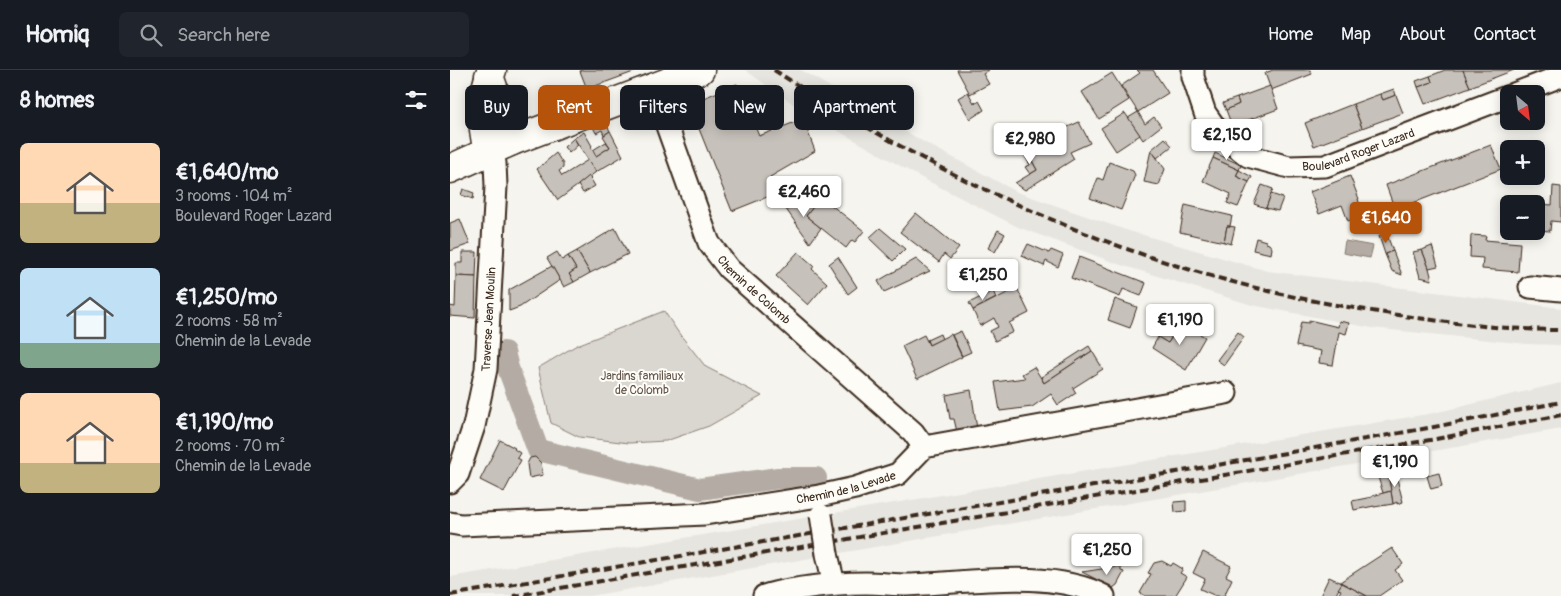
<!DOCTYPE html>
<html lang="en">
<head>
<meta charset="utf-8">
<style>
	:root { --surface:#171b24; --page:#20242c; --text:#f1f3f6; --muted:#9ea1a6; --line:#363941; --accent:#b45309 }
	body { margin:0; font-family:Pangolin,sans-serif; background:var(--page); color:var(--text); height:100vh; display:flex; flex-direction:column; font-size:19px; white-space:nowrap }
	* { box-sizing:border-box; margin:0 }
	p { font-size:16px; color:var(--muted) }
	.icon { flex:none; width:28px; height:28px; fill:none; stroke:currentColor; stroke-width:2; stroke-linecap:round; stroke-linejoin:round }
	.map { position:relative; flex:1; overflow:hidden }
	.drawer { display:flex; flex-direction:column; background:var(--surface); width:450px }
	.drawer>* { flex:none }
	.top-card { position:absolute; left:15px; top:15px; width:475px; height:45px; display:flex; gap:10px }
	.needle { width:32px; rotate:152deg }
	.fabs { position:absolute; left:1050px; top:15px; display:grid; gap:10px }
	.fabs a { display:grid; place-items:center; width:45px; height:45px; border-radius:8px; background:var(--surface); box-shadow:0 2px 12px #0003; font-size:25px }
	.price { position:absolute; translate:-50% -42px; padding:0 11px; border-radius:5px; background:#fff; color:#222; font-size:16px; line-height:32px; filter:drop-shadow(0 1px 2px #0008) }
	.price::after { content:''; position:absolute; left:50%; top:30px; width:15px; height:11px; margin-left:-8px; background:inherit; clip-path:polygon(0 0,100% 0,50% 100%) }
	.price.on { background:var(--accent); color:#fff }
	ul { padding:0; list-style:none }
	li { display:flex; align-items:center; gap:15px; height:125px; padding:0 20px }
	li span { display:grid; place-items:center; flex:none; width:140px; height:100px; border-radius:8px; color:#555 }
	li>.icon { margin-inline-start:auto }
	span .icon { width:60px; height:60px; fill:#fffc; stroke-width:1 }
	li b { font-size:21px }
	h2 { display:flex; justify-content:space-between; align-items:center; height:60px; padding:0 20px; font-size:21px }
	.pill { padding:0 18px; border-radius:8px; background:var(--surface); box-shadow:0 2px 12px #0003; font-size:18px; line-height:45px }
	.pill.on { background:var(--accent); color:#fff }
	header { display:flex; align-items:center; gap:30px; box-sizing:border-box; height:70px; padding:0 25px; background:var(--surface); border-bottom:1px solid var(--line) }
	header strong { font-size:24px }
	nav { display:flex; gap:28px; margin-inline-start:auto; font-size:18px }
	.search { width:350px; height:45px; background:var(--page); display:flex; align-items:center; gap:12px; box-sizing:border-box; padding:0 18px; border-radius:8px; color:var(--muted); font-size:19px }
	main { display:flex; flex:1; min-height:0 }
	.map>svg:first-child { display:block }
	.built { fill:#e7e5df }
	.garden { fill:#dad6d0; stroke:#8a8077 }
	.water { fill:#b4aca4; stroke:#84786e }
	.lines { fill:none; stroke-linecap:round; stroke-linejoin:round }
	.canal { stroke:#b4aca4; stroke-width:22 }
	.building { fill:#c7c1bb; stroke:#3b2a1e }
	.street-casing { stroke:#3b2a1e; stroke-width:25 }
	.secondary-casing { stroke:#3b2a1e; stroke-width:31 }
	.primary-casing { stroke:#3b2a1e; stroke-width:31 }
	.street { stroke:#fdfcf7; stroke-width:21 }
	.secondary { stroke:#fdfcf7; stroke-width:28 }
	.primary { stroke:#fdfcf7; stroke-width:28 }
	.rail { stroke:#3b2a1e; stroke-width:4; stroke-dasharray:8 4; stroke-linecap:butt }
	.street-bridge-casing { stroke:#3b2a1e; stroke-width:25; stroke-linecap:butt }
	.street-bridge { stroke:#fdfcf7; stroke-width:21 }
	.labels { text-anchor:middle; stroke-width:4; stroke-linejoin:round; paint-order:stroke }
	.street-label { font-size:12px; fill:#3b2a1e; stroke:#fdfcf7 }
	.park-label { font-size:12px; fill:#63554a; stroke:#fdfcf7 }
</style>
</head>
<body>
<header>
<strong>Homiq</strong>
<div class="search"><svg class="icon" aria-label="search" viewBox="0 0 24 24"><circle cx="10" cy="10" r="6"/><path d="M15 15l6 6"/></svg>Search here</div>
<nav><a>Home</a><a>Map</a><a>About</a><a>Contact</a></nav>
</header>
<main>
<section class="drawer">
<h2>8 homes<svg class="icon" aria-label="filters" viewBox="0 0 24 24"><path d="M4 7h16M4 17h16"/><circle cx="9" cy="7" r="2"/><circle cx="15" cy="17" r="2"/></svg></h2>
<ul>
<li><span style="background:linear-gradient(#ffd9b3 60%,#c2b280 0)"><svg class="icon" aria-label="home" viewBox="0 0 24 24"><path d="M3 11l9-7 9 7M6 9v11h12V9"/></svg></span><div><b>€1,640/mo</b><p>3 rooms · 104 m²</p><p>Boulevard Roger Lazard</p></div></li>
<li><span style="background:linear-gradient(#bfe0f5 75%,#7fa58c 0)"><svg class="icon" aria-label="home" viewBox="0 0 24 24"><path d="M3 11l9-7 9 7M6 9v11h12V9"/></svg></span><div><b>€1,250/mo</b><p>2 rooms · 58 m²</p><p>Chemin de la Levade</p></div></li>
<li><span style="background:linear-gradient(#ffd9b3 70%,#c2b280 0)"><svg class="icon" aria-label="home" viewBox="0 0 24 24"><path d="M3 11l9-7 9 7M6 9v11h12V9"/></svg></span><div><b>€1,190/mo</b><p>2 rooms · 70 m²</p><p>Chemin de la Levade</p></div></li>
</ul>
</section>
<div class="map">
<svg width="1111" height="526" viewBox="0 0 1111 526">
	<rect width="100%" height="100%" fill="#f5f4ee"/>
	<filter id="ink" filterUnits="userSpaceOnUse"><feTurbulence type="fractalNoise" baseFrequency=".02" numOctaves="2"/><feDisplacementMap in="SourceGraphic" scale="10" xChannelSelector="R" yChannelSelector="G"/><feConvolveMatrix kernelMatrix="1 2 1 2 8 2 1 2 1" color-interpolation-filters="sRGB"/></filter>
	<g filter="url(#ink)">
		<g class="built">
			<polygon points="295,0 351,0 472,71 567,122 676,160 817,201 1111,238 1111,275 1077,274 922,258 802,235 668,194 568,157 470,107 353,41"/>
			<polygon points="1111,313 1111,359 140,526 0,526 0,507 984,343"/>
		</g>
		<polygon class="garden" points="214,241 228,262 256,297 312,326 259,356 216,371 179,373 129,367 101,353 88,298 127,275"/>
		<polygon class="water" points="895,171 923,176 920,188 893,183"/>
		<g class="lines">
			<polyline class="canal" points="54,282 58,298 88,380 250,419 328,408 366,408"/>
		</g>
		<g class="building">
			<polygon points="132,0 189,0 137,19 130,1"/>
			<polygon points="507,0 539,0 533,4 539,14 520,24"/>
			<polygon points="687,0 703,0 718,23 688,42 671,16 690,3"/>
			<polygon points="823,0 860,0 862,4 821,20 815,3"/>
			<polygon points="995,0 1013,0 1020,17 975,34 968,17 982,12 980,6"/>
			<polygon points="1013,0 1064,0 1020,17"/>
			<polygon points="662,3 679,30 649,49 632,22"/>
			<polygon points="980,6 982,12 968,17 966,11"/>
			<polygon points="287,14 309,66 353,49 365,81 320,107 327,123 282,141 239,34"/>
			<polygon points="820,16 828,39 782,56 776,40 789,34 787,28"/>
			<polygon points="944,19 946,25 933,30 930,24"/>
			<polygon points="518,22 524,33 529,31 534,40 520,49 508,28"/>
			<polygon points="930,24 933,30 946,25 953,43 912,58 903,34"/>
			<polygon points="787,28 789,34 776,40 773,33"/>
			<polygon points="903,34 912,58 864,76 855,53"/>
			<polygon points="688,42 695,54 704,47 711,56 693,70 678,48"/>
			<polygon points="675,43 690,65 666,81 651,58"/>
			<polygon points="154,50 160,61 154,65 152,60 146,63 143,57"/>
			<polygon points="629,52 640,73 620,82 624,89 575,120 565,113 587,100 578,83 612,66 609,61"/>
			<polygon points="160,61 173,86 146,102 124,68 134,62 142,76 141,77 146,86 160,77 153,66"/>
			<polygon points="609,61 612,66 601,72 598,66"/>
			<polygon points="593,62 599,73 585,80 581,72"/>
			<polygon points="124,68 128,75 119,83 114,77"/>
			<polygon points="715,68 722,76 707,88 701,80"/>
			<polygon points="156,72 160,77 146,86 143,80"/>
			<polygon points="1041,75 1051,99 945,140 936,115"/>
			<polygon points="701,80 715,99 709,115 694,112"/>
			<polygon points="106,83 113,94 113,98 109,101 112,106 138,90 146,102 108,130 87,99"/>
			<polygon points="765,83 791,95 789,100 763,88"/>
			<polygon points="578,84 587,100 580,104 575,97 580,95 575,86"/>
			<polygon points="763,88 789,100 786,106 799,112 788,137 777,133 781,124 753,111"/>
			<polygon points="659,92 683,101 685,105 671,140 640,128 648,108 653,110"/>
			<polygon points="789,100 802,107 799,112 786,106"/>
			<polygon points="139,106 145,116 133,123 128,115"/>
			<polygon points="900,106 909,129 908,129 913,145 898,151 892,135 869,144 860,122"/>
			<polygon points="812,115 823,119 816,138 804,134"/>
			<polygon points="1103,116 1111,117 1111,152 1101,151 1100,161 1087,160 1089,134 1102,135"/>
			<polygon points="13,119 24,123 23,129 11,125"/>
			<polygon points="366,123 371,127 356,146 371,158 360,173 333,135 342,130 350,142"/>
			<polygon points="821,124 833,128 828,141 816,138"/>
			<polygon points="371,127 414,161 405,172 402,170 396,178 356,146"/>
			<polygon points="735,135 782,146 780,156 777,156 774,172 730,162"/>
			<polygon points="466,143 509,178 500,189 494,184 489,192 450,162"/>
			<polygon points="10,149 20,174 0,181 0,153"/>
			<polygon points="777,156 785,157 781,174 774,172"/>
			<polygon points="165,158 178,184 140,203 127,181"/>
			<polygon points="430,158 455,179 443,191 419,168"/>
			<polygon points="548,160 555,164 545,182 538,178"/>
			<polygon points="931,164 937,165 943,181 935,184 929,166"/>
			<polygon points="1021,165 1036,166 1035,170 1070,173 1068,202 1032,199 1033,188 1020,187"/>
			<polygon points="806,168 816,171 816,173 819,174 822,178 821,184 803,180"/>
			<polygon points="578,174 599,183 601,180 613,185 608,197 596,191 594,196 572,186"/>
			<polygon points="982,176 988,196 979,198 972,180"/>
			<polygon points="972,180 979,198 982,210 970,207 963,182"/>
			<polygon points="127,181 140,203 124,212 119,204 126,199 118,186"/>
			<polygon points="943,181 952,205 942,201 935,184"/>
			<polygon points="12,182 27,182 26,207 6,206 6,193 12,193"/>
			<polygon points="107,182 112,190 118,186 126,199 119,204 124,212 114,217 97,188"/>
			<polygon points="348,182 364,196 362,199 377,213 358,235 326,206"/>
			<polygon points="388,187 407,217 398,224 379,194"/>
			<polygon points="629,187 696,213 691,226 673,219 670,227 621,208"/>
			<polygon points="466,189 480,201 434,222 428,211"/>
			<polygon points="102,196 110,210 70,237 59,241 59,220"/>
			<polygon points="6,206 26,207 25,248 0,246 0,236 5,237"/>
			<polygon points="567,218 579,243 559,253 563,262 545,271 540,261 548,257 544,248 530,256 523,240"/>
			<polygon points="543,221 546,228 523,240 519,233"/>
			<polygon points="665,229 687,237 680,258 658,250"/>
			<polygon points="859,250 888,257 889,251 899,253 896,264 889,262 883,295 869,293 871,281 846,276 851,252 859,253"/>
			<polygon points="731,253 755,267 736,300 702,278 708,267 718,273"/>
			<polygon points="715,256 725,261 718,273 708,267"/>
			<polygon points="511,261 521,282 512,286 502,265"/>
			<polygon points="788,262 794,267 774,295 767,290"/>
			<polygon points="490,264 492,269 479,275 477,270"/>
			<polygon points="501,264 512,287 467,309 452,276 474,265 479,275"/>
			<polygon points="639,276 642,281 594,313 591,307"/>
			<polygon points="642,281 653,299 623,318 626,323 608,335 601,324 582,337 550,341 545,312 575,308 572,304 584,297 594,313"/>
			<polygon points="521,320 527,359 507,362 504,349 500,349 496,325"/>
			<polygon points="50,370 65,378 64,379 70,383 67,388 71,390 54,422 30,410"/>
			<polygon points="85,387 91,393 93,405 79,408 77,394 80,388"/>
			<polygon points="945,401 953,432 947,434 947,432 943,434 938,403"/>
			<polygon points="989,403 992,416 981,419 977,406"/>
			<polygon points="938,404 941,421 933,423 928,407"/>
			<polygon points="941,421 943,434 924,437 924,436 904,440 902,431 922,427 922,426"/>
			<polygon points="736,431 736,441 725,442 724,432"/>
			<polygon points="942,478 953,494 945,500 952,510 929,526 917,526 890,512"/>
			<polygon points="753,482 781,496 776,506 782,509 774,526 766,526 750,519 755,509 743,503"/>
			<polygon points="712,491 721,496 723,493 733,499 730,503 737,507 725,526 696,526 690,523 701,504 698,503 704,493"/>
			<polygon points="671,496 671,501 674,502 667,515 663,518 632,502"/>
			<polygon points="879,507 892,513 885,526 870,526"/>
			<polygon points="892,513 917,526 888,526 891,520 888,519"/>
		</g>
		<g class="lines">
			<g class="street-casing">
				<g id="street">
					<path id="s1" d="M743,0V7L755,43L769,63L798,86L839,97L875,96L1059,26"/>
					<path id="s2" d="M203,17L259,173L279,199L463,362L474,377"/>
					<polyline points="1064,24 1111,6"/>
					<polyline points="1080,217 1111,220"/>
					<path id="s3" d="M0,412L8,404L24,356L36,299L46,116L45,93L38,82"/>
					<path id="s4" d="M0,453L12,455L255,444L369,426L405,418L448,404L474,377L776,323"/>
					<polyline points="377,484 384,514"/>
					<path d="M314,526C327,521 339,520 352,518C373,515 394,513 416,513C430,513 444,515 458,515C519,513 599,498 654,526"/>
				</g>
			</g>
			<g class="secondary-casing">
				<g id="secondary">
					<polyline points="39,6 62,71"/>
					<path d="M38,82C31,51 30,29 42,0"/>
				</g>
			</g>
			<g class="primary-casing">
				<polyline id="primary" points="0,99 62,71 250,0"/>
			</g>
			<use href="#street" class="street"/>
			<use href="#secondary" class="secondary"/>
			<use href="#primary" class="primary"/>
			<g class="rail">
				<path d="M324,0C398,48 479,95 560,131C644,170 733,201 823,222C860,231 897,237 935,243C993,252 1052,260 1111,260"/>
				<polyline points="0,525 756,397 984,357 1111,332"/>
				<polyline points="63,526 986,369 1111,345"/>
			</g>
			<g class="street-bridge-casing">
				<polyline id="street-bridge" points="371,445 377,484"/>
			</g>
			<use href="#street-bridge" class="street-bridge"/>
		</g>
	</g>
	<g class="labels">
		<g class="street-label">
			<text dy="4" stroke="none"><textPath href="#s1" startOffset="221">Boulevard Roger Lazard</textPath></text>
			<text dy="4" stroke="none"><textPath href="#s2" startOffset="231">Chemin de Colomb</textPath></text>
			<text dy="4" stroke="none"><textPath href="#s3" startOffset="170">Traverse Jean Moulin</textPath></text>
			<text dy="4" stroke="none"><textPath href="#s4" startOffset="399">Chemin de la Levade</textPath></text>
		</g>
		<g class="park-label">
			<text x="192" y="310">Jardins familiaux<tspan x="192" dy="14">de Colomb</tspan></text>
		</g>
	</g>
</svg>
<div class="fabs">
<a><svg class="needle" viewBox="-14 -14 28 28"><path d="M0-13l5 13h-10z" fill="#e53935"/><path d="M0 13l5-13h-10z" fill="#9ea1a6"/></svg></a>
<a>+</a>
<a>−</a>
</div>
<b class="price" style="left:777px;top:91px">€2,150</b>
<b class="price" style="left:580px;top:95px">€2,980</b>
<b class="price" style="left:354px;top:148px">€2,460</b>
<b class="price on" style="left:936px;top:174px">€1,640</b>
<b class="price" style="left:533px;top:231px">€1,250</b>
<b class="price" style="left:730px;top:276px">€1,190</b>
<b class="price" style="left:945px;top:418px">€1,190</b>
<b class="price" style="left:657px;top:506px">€1,250</b>
<div class="top-card">
<a class="pill">Buy</a>
<a class="pill on">Rent</a>
<a class="pill">Filters</a>
<a class="pill">New</a>
<a class="pill">Apartment</a>
</div>
</div>
</main>
</body>
</html>
